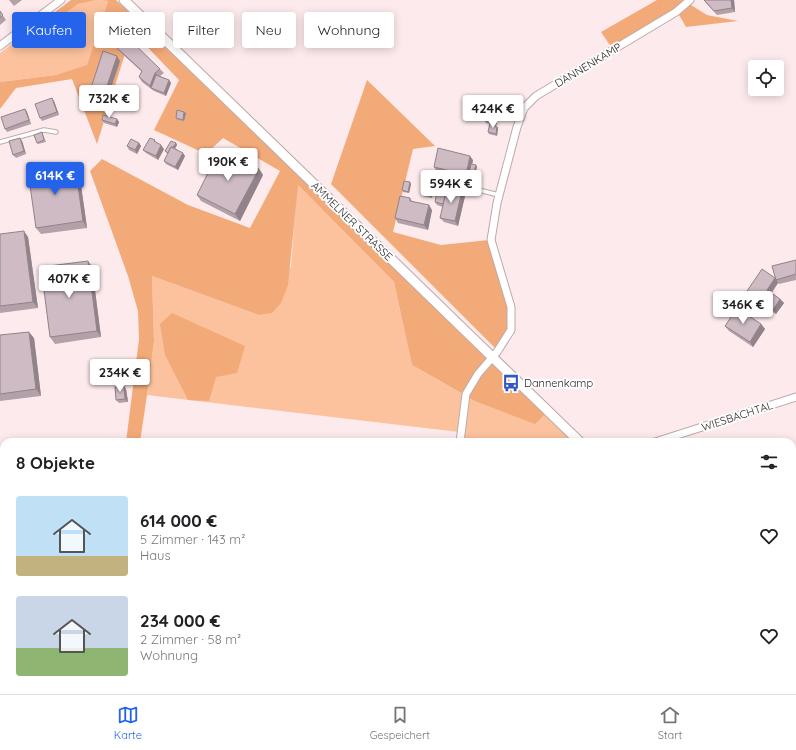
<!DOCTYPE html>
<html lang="de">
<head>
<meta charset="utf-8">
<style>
	:root { --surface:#fff; --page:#f6f6f6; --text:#202124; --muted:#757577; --line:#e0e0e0; --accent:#2563eb }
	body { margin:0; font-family:Quicksand,sans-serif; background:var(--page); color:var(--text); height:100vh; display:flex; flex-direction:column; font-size:15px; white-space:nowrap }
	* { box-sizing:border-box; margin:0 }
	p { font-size:13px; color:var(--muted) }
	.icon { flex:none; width:22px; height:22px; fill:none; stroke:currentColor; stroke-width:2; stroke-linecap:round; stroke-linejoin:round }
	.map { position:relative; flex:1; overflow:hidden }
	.drawer { position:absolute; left:0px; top:438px; width:796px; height:256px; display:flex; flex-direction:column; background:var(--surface); border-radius:12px 12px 0 0; box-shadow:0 2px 10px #0003 }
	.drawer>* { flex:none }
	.hud { position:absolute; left:12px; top:12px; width:400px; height:36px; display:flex; gap:8px }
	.tools { position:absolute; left:748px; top:60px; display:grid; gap:8px }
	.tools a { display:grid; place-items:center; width:36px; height:36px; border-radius:4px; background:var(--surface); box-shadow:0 2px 10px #0003; font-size:20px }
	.price { position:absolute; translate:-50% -34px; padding:0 9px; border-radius:4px; background:#fff; color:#222; font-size:13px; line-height:26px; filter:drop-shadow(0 1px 2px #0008) }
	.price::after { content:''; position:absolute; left:50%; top:24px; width:12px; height:9px; margin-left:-6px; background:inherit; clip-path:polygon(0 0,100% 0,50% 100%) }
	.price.selected { background:var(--accent); color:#fff }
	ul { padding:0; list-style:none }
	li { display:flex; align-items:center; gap:12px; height:100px; padding:0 16px }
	li span { display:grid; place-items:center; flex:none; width:112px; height:80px; border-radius:4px; color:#555 }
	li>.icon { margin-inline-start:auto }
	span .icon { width:48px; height:48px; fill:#fffc; stroke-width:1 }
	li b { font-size:17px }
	h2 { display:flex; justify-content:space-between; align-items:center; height:48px; padding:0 16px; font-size:17px }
	.tag { padding:0 14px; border-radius:4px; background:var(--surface); box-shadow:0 2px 10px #0003; font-size:14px; line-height:36px }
	.tag.selected { background:var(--accent); color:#fff }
	.tabs { display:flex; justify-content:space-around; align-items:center; height:56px; border-top:1px solid var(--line); background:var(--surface); font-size:11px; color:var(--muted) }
	.tabs a { display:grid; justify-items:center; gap:2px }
	.tabs .selected { color:var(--accent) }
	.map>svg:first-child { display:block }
	.green { fill:#fbc29d }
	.forest { fill:#f3aa79 }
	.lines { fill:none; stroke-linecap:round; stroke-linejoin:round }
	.lane-casing { stroke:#bea9aa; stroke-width:5.5 }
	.street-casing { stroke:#bea9aa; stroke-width:9 }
	.secondary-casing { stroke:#bea9aa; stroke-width:11 }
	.lane { stroke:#fff; stroke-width:3.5 }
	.street { stroke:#fff; stroke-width:7 }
	.secondary { stroke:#fff; stroke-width:9 }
	.wall { fill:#b2a1a9 }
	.shaded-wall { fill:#918389 }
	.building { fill:#cfbbc4; stroke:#918389 }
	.labels { text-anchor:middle; stroke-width:4; stroke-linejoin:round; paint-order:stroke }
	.street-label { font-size:11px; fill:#2f2728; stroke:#fdfdfd }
	.poi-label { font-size:11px; fill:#2f2728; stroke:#fdfdfd; text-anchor:start }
</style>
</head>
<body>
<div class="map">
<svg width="796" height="694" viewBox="0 0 796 694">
	<rect width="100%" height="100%" fill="#fdeaec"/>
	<g class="green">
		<polygon points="97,0 108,1 87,66 56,75 0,82 0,53 16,41 26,38 55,21 78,4"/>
		<polygon points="297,184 394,282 412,365 464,395 459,432 147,395 154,341 152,276 259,315 291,267"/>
		<polygon points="467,396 547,412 578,442 462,442"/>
		<polygon points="792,644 796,647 796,694 626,694 628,690 792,690"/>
	</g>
	<g class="forest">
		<polygon points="71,0 97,0 78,4 55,21 26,38 16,41"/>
		<polygon points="99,0 116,0 547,412 535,424 475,401 412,365 394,282 298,185 288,285 281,303 272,313 259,315 152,276 154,341 147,395 140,442 126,442 139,339 138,311 128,276 90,171 102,159 188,205 250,228 280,171 223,138 206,154 154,130 179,80 132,31 97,144 72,79 16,88 0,109 0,82 56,75 87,65 108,1"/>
		<polygon points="657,0 695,0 691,5 707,15 738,21 686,27 678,13 611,47 601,32"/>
		<polygon points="367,80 435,146 413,149 393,232 441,245 489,240 509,307 510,330 498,351 331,184"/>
		<polygon points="172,313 245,346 237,373 216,377 209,401 188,400 165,355 160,324"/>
		<polygon points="4,611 4,639 0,639 0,618"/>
		<polygon points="65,690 100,690 99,694 63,694"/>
		<polygon points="534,690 628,690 626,694 533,694"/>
	</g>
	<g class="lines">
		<g class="lane-casing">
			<g id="lane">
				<polyline points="0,142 44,130 56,132"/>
				<polyline points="446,182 499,195"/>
			</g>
		</g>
		<g class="street-casing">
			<g id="street">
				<polyline points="0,46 61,0"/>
				<polyline points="460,442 466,394 478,374 497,352 511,330 511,307 491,240 497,203 517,127 524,108 536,96 676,12 690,0"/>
				<polyline points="655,442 796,397"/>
				<polyline points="426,694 427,690"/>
			</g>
		</g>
		<g class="secondary-casing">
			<g id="secondary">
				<polyline points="124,0 580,442"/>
				<polyline points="792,645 796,649"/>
			</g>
		</g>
		<use href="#lane" class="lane"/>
		<use href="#street" class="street"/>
		<use href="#secondary" class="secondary"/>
	</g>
	<g class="wall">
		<polygon points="9,0 22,0 14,6"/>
		<polygon points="704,0 734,0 735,12 717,15 707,4"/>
		<polygon points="0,11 6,20 0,25"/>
		<polygon points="114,45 160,69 164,73 160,76 169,80 171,83 166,96 154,91 142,82 139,77 142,72 118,50"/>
		<polygon points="120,61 107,100 94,95 90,91"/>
		<polygon points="54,101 59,115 42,121 40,118"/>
		<polygon points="25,109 27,112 31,124 7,132 5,129"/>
		<polygon points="184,112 186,113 184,121 177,120 176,118"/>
		<polygon points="499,113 496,126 496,125 495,126 497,127 498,128 497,136 489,134 488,132 490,124 486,123 484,120"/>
		<polygon points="117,119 119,122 117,127 104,123 102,120"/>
		<polygon points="42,132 46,142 38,144 37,143"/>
		<polygon points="155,140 156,143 164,149 158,160 146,153 143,150"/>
		<polygon points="22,141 26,154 16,158 13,155"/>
		<polygon points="139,143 141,146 137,154 129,150 127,146"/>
		<polygon points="176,143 177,145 175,148 185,156 178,170 166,164 164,161 168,154 165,151"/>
		<polygon points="473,160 472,165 476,165 477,167 473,180 437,172 434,167"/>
		<polygon points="259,169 263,175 240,221 201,201 197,195"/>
		<polygon points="79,171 87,228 41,234 36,228"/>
		<polygon points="411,184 409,193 403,192 402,190"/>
		<polygon points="447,189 462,191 465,196 458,226 444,222 440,218 443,207 437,205 435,202"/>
		<polygon points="432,190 433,192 432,198 422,196 421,194"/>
		<polygon points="410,198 412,201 432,210 428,230 398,223 395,218"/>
		<polygon points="0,234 28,237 38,308 0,313"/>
		<polygon points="796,260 796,280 779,284 778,283 772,293 780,299 784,303 776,314 763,306 762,307 749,298 745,294 775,278"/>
		<polygon points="88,261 92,267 101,337 55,344 50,337"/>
		<polygon points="761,324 765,329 753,347 729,331 725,326"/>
		<polygon points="0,335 34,338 41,396 0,401"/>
		<polygon points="126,389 128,402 119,403 116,400"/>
		<polygon points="4,653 4,675 0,673 0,654"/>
		<polygon points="491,690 517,690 516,694 504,694"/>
	</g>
	<g class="shaded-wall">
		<polygon points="731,0 734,0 735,12 732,8"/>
		<polygon points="117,56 120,61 107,100 104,95"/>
		<polygon points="155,73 159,78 151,88 150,86"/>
		<polygon points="169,80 171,83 166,96 164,93"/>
		<polygon points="52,98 54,101 59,115 57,112"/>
		<polygon points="25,109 27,112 31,124 29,120"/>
		<polygon points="497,110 499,113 496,126 494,122"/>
		<polygon points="184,112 186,113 184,121 183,120"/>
		<polygon points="117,119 119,122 117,127 115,124"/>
		<polygon points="497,127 498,128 497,136 496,134"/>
		<polygon points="20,138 22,141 26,154 24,151"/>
		<polygon points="139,143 141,146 137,154 135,150"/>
		<polygon points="176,143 177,145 171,155 170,154"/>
		<polygon points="161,145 164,149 158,160 156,156"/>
		<polygon points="183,153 185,156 178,170 175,167"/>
		<polygon points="470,156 473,160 469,178 468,178 466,175"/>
		<polygon points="75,165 79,171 87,228 83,221"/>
		<polygon points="476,165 477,167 473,180 472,179"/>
		<polygon points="259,169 263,175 240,221 235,214"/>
		<polygon points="410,182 411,184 409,193 408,192"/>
		<polygon points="432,190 433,192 432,198 431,196"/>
		<polygon points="462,191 465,196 458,226 455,221"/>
		<polygon points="429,205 432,210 428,230 424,225"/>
		<polygon points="24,231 28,237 38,308 33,302"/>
		<polygon points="88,261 92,267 101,337 97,331"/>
		<polygon points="775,278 778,283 770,294 767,290"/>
		<polygon points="780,299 784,303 776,314 773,310"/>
		<polygon points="760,301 763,306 762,307 758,303"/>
		<polygon points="761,324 765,329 753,347 750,342"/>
		<polygon points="29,332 34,338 41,396 36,389"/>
		<polygon points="124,386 126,389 128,402 125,399"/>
		<polygon points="512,690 517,690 516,694 513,694 512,692"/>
	</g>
	<g class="building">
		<polygon points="704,0 731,0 732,8 714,11"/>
		<polygon points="0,11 3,15 0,18"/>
		<polygon points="124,34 160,69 155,73 150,86 139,77 142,71 114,45"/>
		<polygon points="103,51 117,56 104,95 90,91"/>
		<polygon points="156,75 169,80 164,93 151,88"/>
		<polygon points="52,98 57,112 40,118 35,104"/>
		<polygon points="487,108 497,110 494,122 484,120"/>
		<polygon points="25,109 29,120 5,129 1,117"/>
		<polygon points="177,110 184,112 183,120 176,118"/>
		<polygon points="103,115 117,119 115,124 102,120"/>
		<polygon points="490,123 494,124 494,126 497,127 496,134 488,132"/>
		<polygon points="42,132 44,140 37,143 34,135"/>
		<polygon points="20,138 24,151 13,155 9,141"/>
		<polygon points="150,138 155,140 154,141 161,145 156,156 143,150"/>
		<polygon points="131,139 139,143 135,150 127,146"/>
		<polygon points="171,141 176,143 173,147 171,147 168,153 165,151"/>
		<polygon points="171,147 183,153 175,167 164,161"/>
		<polygon points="438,148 470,156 466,175 434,167"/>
		<polygon points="220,149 259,169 235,214 197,195"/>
		<polygon points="471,164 476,165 472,179 468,178"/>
		<polygon points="75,165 83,221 36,228 28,171"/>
		<polygon points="404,181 410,182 408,192 402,190"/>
		<polygon points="438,187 447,189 443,204 435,202"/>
		<polygon points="422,188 432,190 431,196 421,194"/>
		<polygon points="447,188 462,191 455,221 440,218"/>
		<polygon points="400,196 410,198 410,201 429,205 424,225 395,218"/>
		<polygon points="24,231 33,302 0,306 0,234"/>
		<polygon points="796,260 796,274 776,280 772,266"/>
		<polygon points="88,261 97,331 50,337 41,267"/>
		<polygon points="762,269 775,278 767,290 780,299 773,310 760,301 758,303 745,294"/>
		<polygon points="737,308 761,324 750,342 725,326"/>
		<polygon points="29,332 36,389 0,394 0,335"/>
		<polygon points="124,386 125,399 116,400 115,387"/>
		<polygon points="1,652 4,653 4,672 0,670 0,654"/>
		<polygon points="503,690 512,690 512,692"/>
	</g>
	<defs>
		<g id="bus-bare" transform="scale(1.38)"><path d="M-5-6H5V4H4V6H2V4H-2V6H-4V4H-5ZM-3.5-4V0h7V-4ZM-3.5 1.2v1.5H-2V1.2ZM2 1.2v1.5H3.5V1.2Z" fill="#3156c6" stroke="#fdfdfd" stroke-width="2.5" paint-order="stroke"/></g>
	</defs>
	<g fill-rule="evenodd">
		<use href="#bus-bare" x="511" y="383"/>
	</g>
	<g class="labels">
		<g class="street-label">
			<text transform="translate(588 65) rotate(-31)" y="4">DANNENKAMP</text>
			<text transform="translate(352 221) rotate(44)" y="4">AMMELNER STRASSE</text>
			<text transform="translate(737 416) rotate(-18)" y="4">WIESBACHTAL</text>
		</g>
		<g class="poi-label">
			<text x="524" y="387">Dannenkamp</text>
		</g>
	</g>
</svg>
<div class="tools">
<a><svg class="icon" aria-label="locate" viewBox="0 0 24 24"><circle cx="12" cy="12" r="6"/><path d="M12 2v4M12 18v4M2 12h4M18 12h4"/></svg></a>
</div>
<b class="price" style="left:109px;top:119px">732K €</b>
<b class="price" style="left:493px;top:129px">424K €</b>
<b class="price" style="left:228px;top:182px">190K €</b>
<b class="price selected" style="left:55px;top:196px">614K €</b>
<b class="price" style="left:451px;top:204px">594K €</b>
<b class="price" style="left:69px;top:299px">407K €</b>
<b class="price" style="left:743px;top:325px">346K €</b>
<b class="price" style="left:120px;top:393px">234K €</b>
<div class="hud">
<a class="tag selected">Kaufen</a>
<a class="tag">Mieten</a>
<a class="tag">Filter</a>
<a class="tag">Neu</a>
<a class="tag">Wohnung</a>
</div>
<section class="drawer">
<h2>8 Objekte<svg class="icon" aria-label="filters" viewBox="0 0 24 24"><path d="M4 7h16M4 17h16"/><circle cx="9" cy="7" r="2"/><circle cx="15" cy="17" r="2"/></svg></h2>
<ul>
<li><span style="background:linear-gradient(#bfe0f5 75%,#c2b280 0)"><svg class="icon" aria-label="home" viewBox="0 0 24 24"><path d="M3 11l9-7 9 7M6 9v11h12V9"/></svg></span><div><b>614 000 €</b><p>5 Zimmer · 143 m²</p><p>Haus</p></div><svg class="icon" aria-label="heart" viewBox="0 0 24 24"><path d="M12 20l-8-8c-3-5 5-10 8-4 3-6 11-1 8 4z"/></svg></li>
<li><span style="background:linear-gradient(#c9d6e8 65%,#8fb573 0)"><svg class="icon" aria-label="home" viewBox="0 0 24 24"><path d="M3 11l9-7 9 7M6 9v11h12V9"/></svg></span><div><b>234 000 €</b><p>2 Zimmer · 58 m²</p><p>Wohnung</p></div><svg class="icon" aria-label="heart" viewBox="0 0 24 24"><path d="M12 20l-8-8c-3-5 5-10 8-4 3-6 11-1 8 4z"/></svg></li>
</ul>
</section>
</div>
<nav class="tabs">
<a class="selected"><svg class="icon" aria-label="map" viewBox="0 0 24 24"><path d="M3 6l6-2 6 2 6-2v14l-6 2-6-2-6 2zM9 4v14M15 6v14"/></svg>Karte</a>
<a><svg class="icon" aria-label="saved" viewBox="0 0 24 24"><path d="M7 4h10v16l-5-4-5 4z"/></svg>Gespeichert</a>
<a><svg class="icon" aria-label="home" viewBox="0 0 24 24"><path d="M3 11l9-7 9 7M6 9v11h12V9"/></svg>Start</a>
</nav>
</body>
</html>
